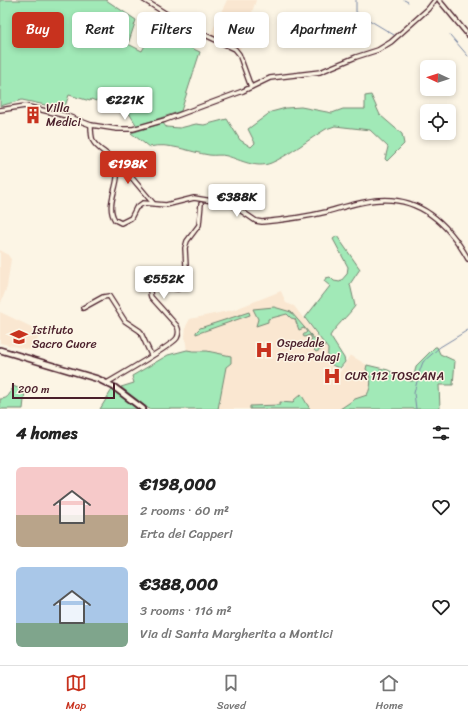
<!DOCTYPE html>
<html lang="en">
<head>
<meta charset="utf-8">
<style>
	:root { --surface:#fff; --page:#f6f6f6; --text:#222; --muted:#767676; --line:#e0e0e0; --accent:#c8321e }
	body { margin:0; font-family:Sriracha,sans-serif; background:var(--page); color:var(--text); height:100vh; display:flex; flex-direction:column; font-size:15px; white-space:nowrap }
	* { box-sizing:border-box; margin:0 }
	p { font-size:13px; color:var(--muted) }
	.icon { flex:none; width:22px; height:22px; fill:none; stroke:currentColor; stroke-width:2; stroke-linecap:round; stroke-linejoin:round }
	.map { position:relative; height:409px; overflow:hidden }
	.panel { display:flex; flex-direction:column; background:var(--surface); flex:1 }
	.panel>* { flex:none }
	.top-card { position:absolute; left:12px; top:12px; width:444px; height:36px; display:flex; gap:8px }
	.needle { width:26px; rotate:273deg }
	.tools { position:absolute; left:420px; top:60px; display:grid; gap:8px }
	.tools a { display:grid; place-items:center; width:36px; height:36px; border-radius:6px; background:var(--surface); box-shadow:0 2px 6px #0003; font-size:20px }
	.scale { position:absolute; left:12px; bottom:10px; width:103px; box-sizing:border-box; padding-left:4px; border:2px solid #4a1f2b; border-top:0; font-size:11px; line-height:14px; white-space:nowrap; color:#4a1f2b; -webkit-text-stroke:3px #fcf5e5; paint-order:stroke }
	.price { position:absolute; translate:-50% -34px; padding:0 9px; border-radius:4px; background:#fff; color:#222; font-size:13px; line-height:26px; filter:drop-shadow(0 1px 2px #0008) }
	.price::after { content:''; position:absolute; left:50%; top:24px; width:12px; height:9px; margin-left:-6px; background:inherit; clip-path:polygon(0 0,100% 0,50% 100%) }
	.price.selected { background:var(--accent); color:#fff }
	ul { padding:0; list-style:none }
	li { display:flex; align-items:center; gap:12px; height:100px; padding:0 16px }
	li span { display:grid; place-items:center; flex:none; width:112px; height:80px; border-radius:6px; color:#555 }
	li>.icon { margin-inline-start:auto }
	span .icon { width:48px; height:48px; fill:#fffc; stroke-width:1 }
	li b { font-size:17px }
	h2 { display:flex; justify-content:space-between; align-items:center; height:48px; padding:0 16px; font-size:17px }
	.tag { padding:0 14px; border-radius:6px; background:var(--surface); box-shadow:0 2px 6px #0003; font-size:14px; line-height:36px }
	.tag.selected { background:var(--accent); color:#fff }
	.dock { display:flex; justify-content:space-around; align-items:center; height:56px; border-top:1px solid var(--line); background:var(--surface); font-size:11px; color:var(--muted) }
	.dock a { display:grid; justify-items:center; gap:2px }
	.dock .selected { color:var(--accent) }
	.map>svg:first-child { display:block }
	.built { fill:#fae7d1 }
	.green { fill:#a1e9b7; stroke:#768471 }
	.lines { fill:none; stroke-linecap:round; stroke-linejoin:round }
	.stream { stroke:#7987a4; stroke-width:1 }
	.minor-casing { stroke:#4a1f2b; stroke-width:6 }
	.major-casing { stroke:#4a1f2b; stroke-width:8 }
	.minor { stroke:#fcf5e5; stroke-width:3.5 }
	.major { stroke:#fcf5e5; stroke-width:4.5 }
	.labels { text-anchor:middle; stroke-width:3; stroke-linejoin:round; paint-order:stroke }
	.poi-label { font-size:12px; fill:#4a1f2b; stroke:#fcf5e5; text-anchor:start }
</style>
</head>
<body>
<div class="map">
<svg width="468" height="409" viewBox="0 0 468 409">
	<rect width="100%" height="100%" fill="#fcf5e5"/>
	<filter id="ink" filterUnits="userSpaceOnUse"><feTurbulence type="fractalNoise" baseFrequency=".025" numOctaves="2"/><feDisplacementMap in="SourceGraphic" scale="8" xChannelSelector="R" yChannelSelector="G"/><feConvolveMatrix kernelMatrix="1 2 1 2 8 2 1 2 1" color-interpolation-filters="sRGB"/></filter>
	<g filter="url(#ink)">
		<g class="built">
			<polygon points="227,0 256,0 240,50 210,35"/>
			<polygon points="0,250 7,254 11,259 7,287 0,305"/>
			<polygon points="281,291 286,303 294,306 328,350 327,359 336,372 340,372 350,355 367,365 366,369 371,377 370,388 367,395 355,399 340,409 218,409 226,367 231,363 214,352 200,350 187,351 185,337 186,326 190,319 233,310"/>
			<polygon points="0,312 40,331 34,351 0,343"/>
		</g>
		<g class="green">
			<polygon points="0,0 106,0 136,20 128,44 142,51 153,30 200,52 181,111 137,126 127,110 101,94 96,101 91,99 90,101 69,95 64,109 22,100 0,106"/>
			<path d="M371,95L380,115L402,134L404,144L387,161L385,159L388,147L370,130L335,126L326,129C311,138 286,157 271,163C256,169 241,160 227,156C221,154 215,156 209,155C189,152 169,142 149,147L131,133L163,123L166,127L180,128L196,124L204,125L227,119L240,140L251,147L255,143L248,129L271,112L286,108L301,107L332,113L343,109H365V96Z"/>
			<path d="M337,236L360,269L350,284L355,306C348,316 335,327 330,336L344,358L345,362L340,368C329,366 327,360 328,349L305,318L330,286L324,281L326,278L330,277L334,281L340,282L347,274L348,267L333,239Z"/>
			<polygon points="274,307 291,312 323,349 316,352 314,350 317,347 315,343 312,345 309,343 312,339 310,335 304,337 303,335 307,332 304,328 299,330 295,319 291,318 287,314 268,319 268,322 256,326 258,319 253,309"/>
			<polygon points="249,312 250,315 196,334 196,332 200,328"/>
			<path d="M435,347H437L440,354L455,361L453,385H439L440,409H340L355,399L367,395C372,385 372,379 366,369L367,365L388,370L410,381H413L416,366Z"/>
			<polygon points="187,350 193,351 207,351 231,356 231,363 226,367 218,409 149,409 121,387 134,383 132,376 168,355"/>
			<path d="M13,386L25,391L23,409H0V399C9,399 10,393 13,386Z"/>
			<polygon points="113,388 138,409 100,409"/>
			<polygon points="301,394 310,409 250,409 250,406 280,405 280,402 293,403 294,400"/>
		</g>
		<g class="lines">
			<g class="stream">
				<polyline points="356,0 356,12 394,35"/>
				<polyline points="404,0 408,2"/>
				<polyline points="450,35 468,56"/>
				<polyline points="416,409 414,393 420,370 423,362 440,347 468,330"/>
			</g>
			<g class="minor-casing">
				<g id="minor">
					<polyline points="144,0 186,26 235,49 239,54 251,87"/>
					<polyline points="439,0 468,35"/>
					<polyline points="0,110 25,106 67,116 91,125 117,129 133,129 165,120 243,91 270,78 320,72 356,57 378,50 391,42 428,9 435,0"/>
					<path d="M91,125C91,130 91,136 93,141C98,151 112,154 116,165C122,184 104,203 115,220L121,223L131,218L136,208L143,203L166,205L194,198L231,204L256,221L262,222C283,220 306,217 326,212C344,207 361,201 379,200C421,197 449,225 468,259"/>
					<polyline points="115,161 132,178 153,203"/>
					<polyline points="83,308 103,297 109,296 125,321 140,331 151,355"/>
					<path d="M107,383C118,376 172,346 177,338C179,334 179,330 177,326L151,297C145,278 169,288 178,289L187,284L185,248L187,241L199,225L201,204"/>
				</g>
			</g>
			<g class="major-casing">
				<polyline id="major" points="0,350 98,379 114,387 143,409"/>
			</g>
			<use href="#minor" class="minor"/>
			<use href="#major" class="major"/>
		</g>
	</g>
	<defs>
		<g id="building-bare" transform="scale(1.38)"><path d="M-4-6H4V6H1V3H-1V6H-4ZM-2.5-4.3h1.7v1.8h-1.7ZM.8-4.3h1.7v1.8H.8ZM-2.5-1h1.7V.8h-1.7ZM.8-1h1.7V.8H.8Z" fill="#c8321e" stroke="#fcf5e5" stroke-width="2.5" paint-order="stroke"/></g>
		<g id="school-bare" transform="scale(1.38)"><path d="M0-5L7-2L0 1L-7-2ZM-4 1L0 2.5L4 1V4Q0 6-4 4Z" fill="#c8321e" stroke="#fcf5e5" stroke-width="2.5" paint-order="stroke"/></g>
		<g id="hospital-bare" transform="scale(1.38)"><path d="M-5-5h3v3.5h4V-5h3V5h-3V1.5h-4V5h-3Z" fill="#c8321e" stroke="#fcf5e5" stroke-width="2.5" paint-order="stroke"/></g>
	</defs>
	<g fill-rule="evenodd">
		<use href="#building-bare" x="33" y="115"/>
		<use href="#school-bare" x="19" y="337"/>
		<use href="#hospital-bare" x="264" y="350"/>
		<use href="#hospital-bare" x="332" y="376"/>
	</g>
	<g class="labels">
		<g class="poi-label">
			<text x="46" y="112">Villa<tspan x="46" dy="14">Medici</tspan></text>
			<text x="32" y="334">Istituto<tspan x="32" dy="14">Sacro Cuore</tspan></text>
			<text x="277" y="347">Ospedale<tspan x="277" dy="14">Piero Palagi</tspan></text>
			<text x="345" y="380">CUR 112 TOSCANA</text>
		</g>
	</g>
</svg>
<div class="tools">
<a><svg class="needle" viewBox="-14 -14 28 28"><path d="M0-13l5 13h-10z" fill="#e53935"/><path d="M0 13l5-13h-10z" fill="#767676"/></svg></a>
<a><svg class="icon" aria-label="locate" viewBox="0 0 24 24"><circle cx="12" cy="12" r="6"/><path d="M12 2v4M12 18v4M2 12h4M18 12h4"/></svg></a>
</div>
<div class="scale">200 m</div>
<b class="price" style="left:125px;top:121px">€221K</b>
<b class="price selected" style="left:128px;top:185px">€198K</b>
<b class="price" style="left:237px;top:218px">€388K</b>
<b class="price" style="left:164px;top:300px">€552K</b>
<div class="top-card">
<a class="tag selected">Buy</a>
<a class="tag">Rent</a>
<a class="tag">Filters</a>
<a class="tag">New</a>
<a class="tag">Apartment</a>
</div>
</div>
<section class="panel">
<h2>4 homes<svg class="icon" aria-label="filters" viewBox="0 0 24 24"><path d="M4 7h16M4 17h16"/><circle cx="9" cy="7" r="2"/><circle cx="15" cy="17" r="2"/></svg></h2>
<ul>
<li><span style="background:linear-gradient(#f6c9c9 60%,#b9a48a 0)"><svg class="icon" aria-label="home" viewBox="0 0 24 24"><path d="M3 11l9-7 9 7M6 9v11h12V9"/></svg></span><div><b>€198,000</b><p>2 rooms · 60 m²</p><p>Erta dei Capperi</p></div><svg class="icon" aria-label="heart" viewBox="0 0 24 24"><path d="M12 20l-8-8c-3-5 5-10 8-4 3-6 11-1 8 4z"/></svg></li>
<li><span style="background:linear-gradient(#a9c7e8 70%,#7fa58c 0)"><svg class="icon" aria-label="home" viewBox="0 0 24 24"><path d="M3 11l9-7 9 7M6 9v11h12V9"/></svg></span><div><b>€388,000</b><p>3 rooms · 116 m²</p><p>Via di Santa Margherita a Montici</p></div><svg class="icon" aria-label="heart" viewBox="0 0 24 24"><path d="M12 20l-8-8c-3-5 5-10 8-4 3-6 11-1 8 4z"/></svg></li>
</ul>
</section>
<nav class="dock">
<a class="selected"><svg class="icon" aria-label="map" viewBox="0 0 24 24"><path d="M3 6l6-2 6 2 6-2v14l-6 2-6-2-6 2zM9 4v14M15 6v14"/></svg>Map</a>
<a><svg class="icon" aria-label="saved" viewBox="0 0 24 24"><path d="M7 4h10v16l-5-4-5 4z"/></svg>Saved</a>
<a><svg class="icon" aria-label="home" viewBox="0 0 24 24"><path d="M3 11l9-7 9 7M6 9v11h12V9"/></svg>Home</a>
</nav>
</body>
</html>
